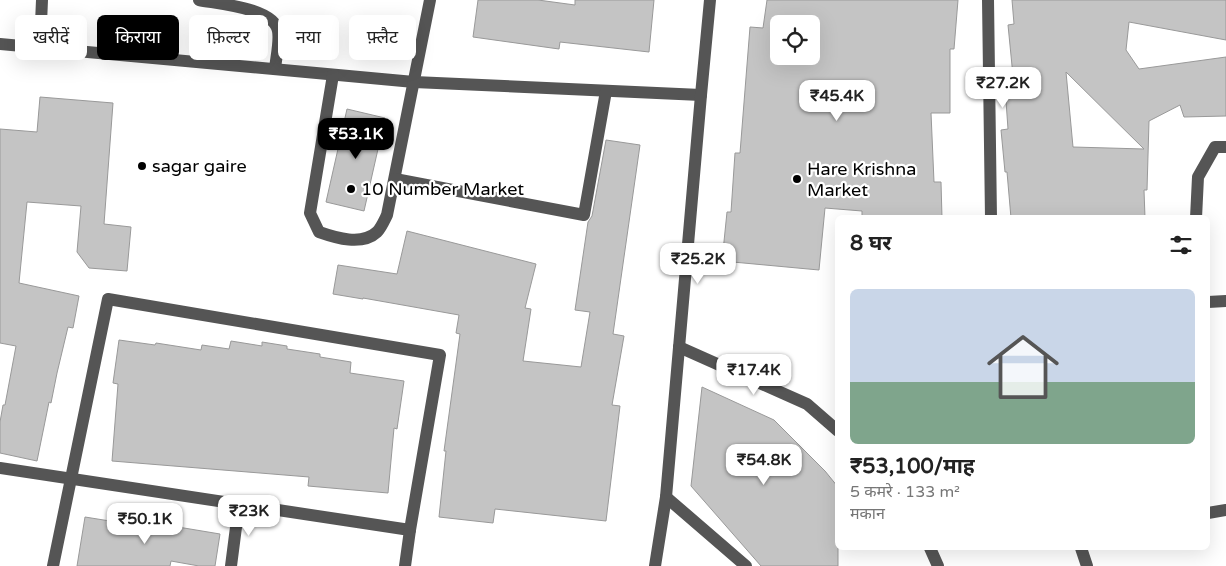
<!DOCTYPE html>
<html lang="hi">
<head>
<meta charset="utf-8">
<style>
	:root { --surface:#fff; --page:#f6f6f6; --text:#222; --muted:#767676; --accent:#000 }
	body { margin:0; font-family:"Varela Round","Noto Sans Devanagari",sans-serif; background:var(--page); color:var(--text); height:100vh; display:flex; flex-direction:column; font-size:19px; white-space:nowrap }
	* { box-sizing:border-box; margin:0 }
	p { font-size:16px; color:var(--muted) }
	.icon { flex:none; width:28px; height:28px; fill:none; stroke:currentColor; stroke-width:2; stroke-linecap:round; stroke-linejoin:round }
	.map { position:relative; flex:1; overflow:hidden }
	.side { position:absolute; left:835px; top:215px; width:375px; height:335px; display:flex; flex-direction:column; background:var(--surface); border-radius:8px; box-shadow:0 5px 20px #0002 }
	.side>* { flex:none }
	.banner { position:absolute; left:15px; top:15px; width:475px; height:45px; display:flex; gap:10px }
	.tools { position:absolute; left:770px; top:15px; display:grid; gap:10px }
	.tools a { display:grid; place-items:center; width:50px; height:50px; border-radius:8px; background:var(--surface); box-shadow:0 5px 20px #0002; font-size:25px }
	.price { position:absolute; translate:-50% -42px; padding:0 11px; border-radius:10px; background:#fff; color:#222; font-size:16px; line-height:32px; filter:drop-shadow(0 1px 2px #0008) }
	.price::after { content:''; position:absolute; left:50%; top:30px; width:15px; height:11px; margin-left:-8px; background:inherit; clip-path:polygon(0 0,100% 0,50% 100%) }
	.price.on { background:var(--accent); color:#fff }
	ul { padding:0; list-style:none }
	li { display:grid; align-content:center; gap:10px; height:265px; padding:0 15px }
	li span { display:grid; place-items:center; height:155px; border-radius:8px; color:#555 }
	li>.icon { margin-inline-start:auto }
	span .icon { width:90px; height:90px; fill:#fffc; stroke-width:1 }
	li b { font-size:21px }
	h2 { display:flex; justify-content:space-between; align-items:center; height:60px; padding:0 15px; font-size:21px }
	.pill { padding:0 18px; border-radius:8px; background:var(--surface); box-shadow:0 5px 20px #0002; font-size:18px; line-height:45px }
	.pill.on { background:var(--accent); color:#fff }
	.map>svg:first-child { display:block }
	.building { fill:#c4c4c4; stroke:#999; fill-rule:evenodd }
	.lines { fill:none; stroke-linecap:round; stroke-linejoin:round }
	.minor { stroke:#555; stroke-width:12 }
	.poi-dot { fill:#000; stroke:#fff; stroke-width:2 }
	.labels { text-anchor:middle; stroke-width:4.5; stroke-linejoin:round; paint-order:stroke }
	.poi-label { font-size:18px; fill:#000; stroke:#fff; text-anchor:start }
</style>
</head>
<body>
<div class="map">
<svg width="1226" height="566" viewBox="0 0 1226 566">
	<rect width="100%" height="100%" fill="#fff"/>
	<g class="building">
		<polygon points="478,0 538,0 575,5 575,0 654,0 649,52 560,42 559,49 473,37"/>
		<path d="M767,0H958L954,49H950V113H931L934,182H941L942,218H862V211L825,208L819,270L722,261L727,212H731L735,153H740L750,27L763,28ZM779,24H811V56H779Z"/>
		<path d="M1012,0H1226V40L1129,22L1126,50L1139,69L1226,57V116L1184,117L1180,105L1149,121L1147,190H1144L1145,218H1011L1007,172H1005L1001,130L1008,129L1005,87L1014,86L1008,25L1014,24ZM1066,72L1144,149L1073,147Z"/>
		<polygon points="40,97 113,103 104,224 131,227 127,271 89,268 77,252 81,206 27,202 19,283 79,296 73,328 68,327 57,373 51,403 49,402 37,461 0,453 0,422 3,405 5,405 16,346 0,343 0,129 37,132"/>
		<polygon points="347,109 385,118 364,211 326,202"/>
		<polygon points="606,140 640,145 613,334 624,336 612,405 620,406 606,521 495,509 493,523 439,517 446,451 444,451 460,334 456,333 459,315 363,298 363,299 333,294 338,265 397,274 407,231 536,264 525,308 531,309 523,361 581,367 590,312 575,310 588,222 592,216"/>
		<polygon points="119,340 155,345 156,343 201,350 202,345 229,349 231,341 262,346 262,342 287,346 287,349 320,354 320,357 351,362 350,373 404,381 397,429 394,428 388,493 308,486 309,477 112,461 118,384 113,383"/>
		<polygon points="702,387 774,420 825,471 838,487 838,566 761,566 691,486"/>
		<polygon points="85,517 166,530 166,525 220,534 215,566 199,566 171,561 170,566 77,566"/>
	</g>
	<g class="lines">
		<g class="minor">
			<path d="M199,0C219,4 274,8 278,31C280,41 276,58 275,69"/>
			<polyline points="988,0 991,218"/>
			<polyline points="0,44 414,82 701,95"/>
			<polyline points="40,47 42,0"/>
			<path d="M333,75L310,213L319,232C336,238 362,246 377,232C381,228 384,221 387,215L430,0"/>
			<polyline points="395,179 584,215 606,91"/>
			<polyline points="1196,218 1198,177 1215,147 1226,147"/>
			<polyline points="1208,302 1226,301"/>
			<polyline points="679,347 807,404 838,431"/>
			<polyline points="0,468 410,530"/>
			<polyline points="666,497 746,566"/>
			<polyline points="1208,513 1226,510"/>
			<polyline points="930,548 938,566"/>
			<polyline points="1081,548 1087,566"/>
			<polyline points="53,566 108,299 440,355 410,530 405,566"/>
			<polyline points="231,566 239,504"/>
			<polyline points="655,566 666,497 701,95 710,0"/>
		</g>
	</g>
	<g class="poi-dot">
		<circle cx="142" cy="166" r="5"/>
		<circle cx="797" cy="179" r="5"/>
		<circle cx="351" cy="189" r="5"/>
	</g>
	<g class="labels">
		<g class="poi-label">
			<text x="152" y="172">sagar gaire</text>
			<text x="807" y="175">Hare Krishna<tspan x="807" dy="21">Market</tspan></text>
			<text x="361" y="195">10 Number Market</text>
		</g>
	</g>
</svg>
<div class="tools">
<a><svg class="icon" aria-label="locate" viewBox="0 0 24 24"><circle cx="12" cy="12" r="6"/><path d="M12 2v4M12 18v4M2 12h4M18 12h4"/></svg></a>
</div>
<b class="price" style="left:1003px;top:109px">₹27.2K</b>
<b class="price" style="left:837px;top:122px">₹45.4K</b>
<b class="price on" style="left:356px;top:160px">₹53.1K</b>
<b class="price" style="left:698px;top:285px">₹25.2K</b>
<b class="price" style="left:754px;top:396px">₹17.4K</b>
<b class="price" style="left:764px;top:486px">₹54.8K</b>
<b class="price" style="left:249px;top:537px">₹23K</b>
<b class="price" style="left:145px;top:545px">₹50.1K</b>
<div class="banner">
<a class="pill">खरीदें</a>
<a class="pill on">किराया</a>
<a class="pill">फ़िल्टर</a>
<a class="pill">नया</a>
<a class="pill">फ़्लैट</a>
</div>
<section class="side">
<h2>8 घर<svg class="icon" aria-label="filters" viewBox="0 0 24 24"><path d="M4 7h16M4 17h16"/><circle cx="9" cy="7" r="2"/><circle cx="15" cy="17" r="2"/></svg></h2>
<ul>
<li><span style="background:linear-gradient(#c9d6e8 60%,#7fa58c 0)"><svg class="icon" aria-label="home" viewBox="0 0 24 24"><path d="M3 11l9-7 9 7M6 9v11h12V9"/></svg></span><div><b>₹53,100/माह</b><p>5 कमरे · 133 m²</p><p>मकान</p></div></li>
</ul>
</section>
</div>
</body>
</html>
